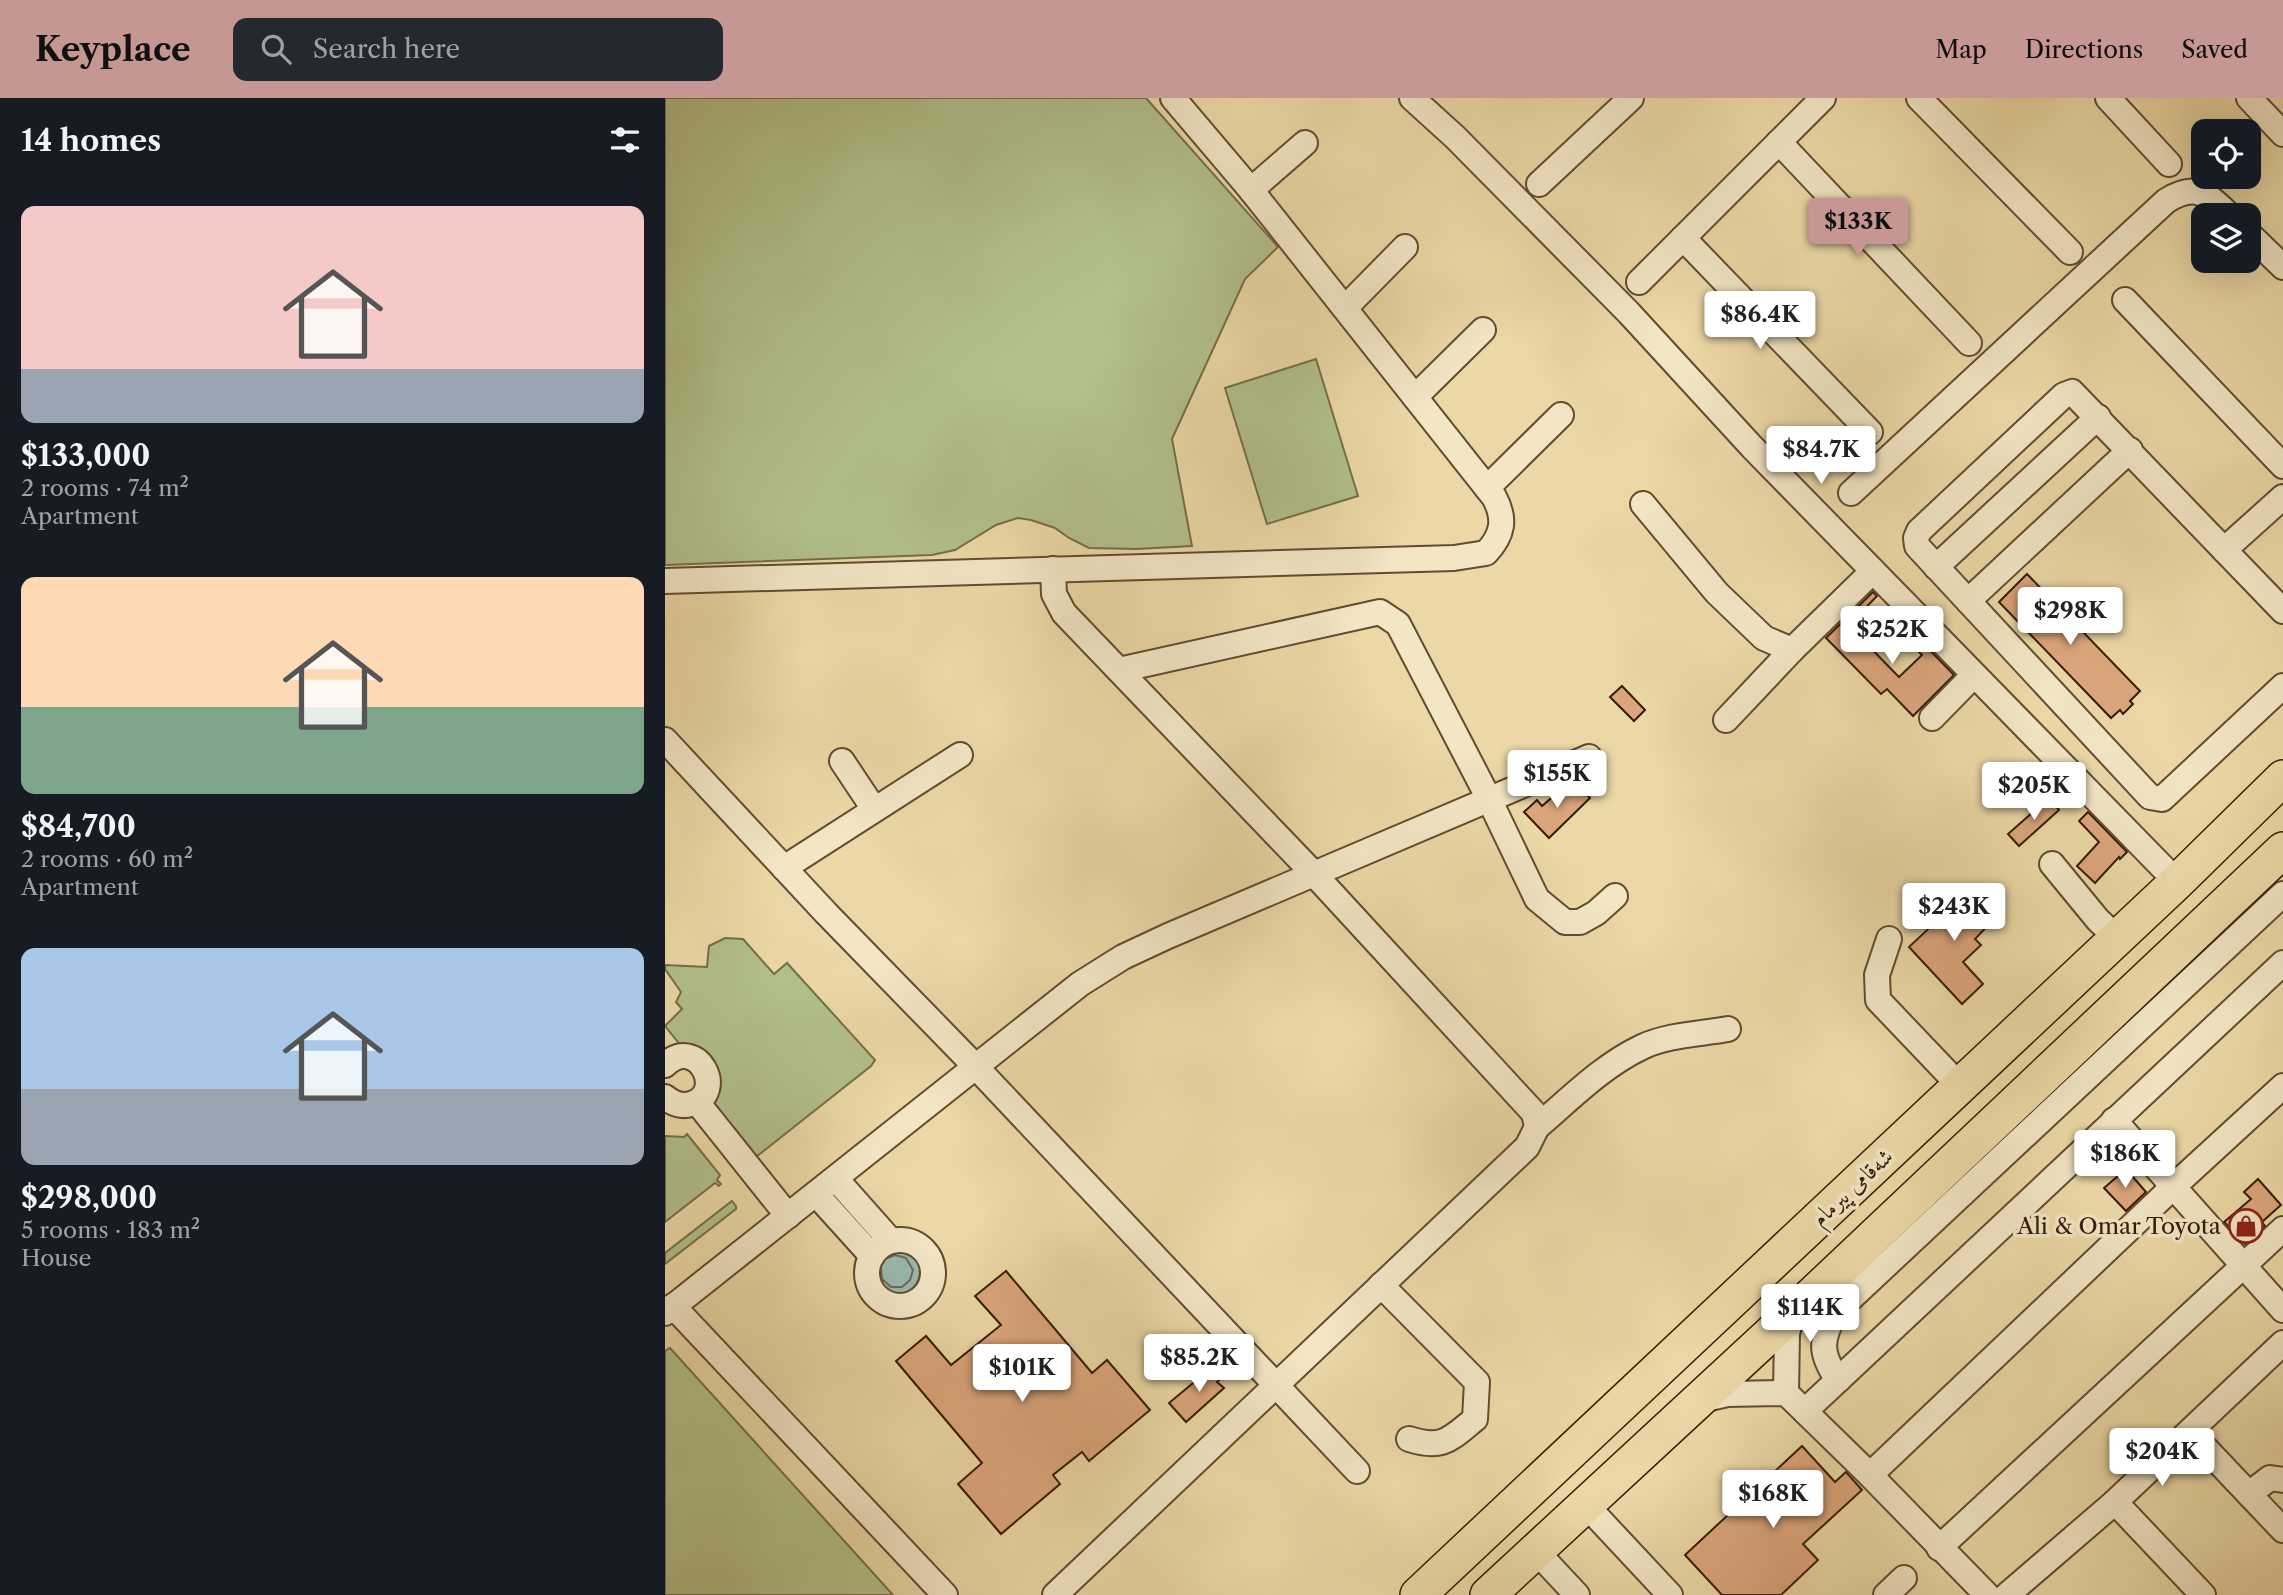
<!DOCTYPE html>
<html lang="en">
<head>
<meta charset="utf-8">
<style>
	:root { --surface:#171b24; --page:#242831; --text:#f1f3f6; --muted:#9ea1a6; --accent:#c59692 }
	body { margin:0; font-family:"Libre Caslon Text",Amiri,serif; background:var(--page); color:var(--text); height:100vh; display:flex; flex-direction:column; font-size:26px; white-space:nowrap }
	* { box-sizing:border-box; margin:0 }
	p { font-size:23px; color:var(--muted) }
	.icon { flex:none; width:38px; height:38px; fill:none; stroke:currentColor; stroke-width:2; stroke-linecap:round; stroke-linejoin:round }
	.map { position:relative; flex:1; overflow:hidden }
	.panel { display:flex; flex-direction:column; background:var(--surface); width:665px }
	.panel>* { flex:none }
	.tools { position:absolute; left:1526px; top:21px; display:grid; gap:14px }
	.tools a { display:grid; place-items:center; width:70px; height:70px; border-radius:14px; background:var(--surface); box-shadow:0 7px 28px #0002; font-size:35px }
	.price { position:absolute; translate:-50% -60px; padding:0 16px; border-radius:7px; background:#fff; color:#222; font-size:23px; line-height:46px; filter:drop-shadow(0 2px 4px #0008) }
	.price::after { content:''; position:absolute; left:50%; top:42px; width:21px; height:16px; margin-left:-10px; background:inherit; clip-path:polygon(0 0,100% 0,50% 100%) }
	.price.current { background:var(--accent); color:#111 }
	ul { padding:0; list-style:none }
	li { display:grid; align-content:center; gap:14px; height:371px; padding:0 21px }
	li span { display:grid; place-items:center; height:217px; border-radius:14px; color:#555 }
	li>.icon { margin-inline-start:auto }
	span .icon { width:126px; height:126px; fill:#fffc; stroke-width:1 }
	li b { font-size:30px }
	h2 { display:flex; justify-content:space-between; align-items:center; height:84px; padding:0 21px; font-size:30px }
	header { display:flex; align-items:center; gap:42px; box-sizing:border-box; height:98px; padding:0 35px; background:var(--accent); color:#111 }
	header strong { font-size:33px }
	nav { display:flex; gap:38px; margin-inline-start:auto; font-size:24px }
	.search { width:490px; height:63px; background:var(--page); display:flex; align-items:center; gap:18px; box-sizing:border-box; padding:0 24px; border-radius:14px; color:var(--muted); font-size:26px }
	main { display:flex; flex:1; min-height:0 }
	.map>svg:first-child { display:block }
	.green { fill:#b2c08a; stroke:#746e4a; stroke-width:2 }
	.water { fill:#9ab8af; stroke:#727a6d; stroke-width:2 }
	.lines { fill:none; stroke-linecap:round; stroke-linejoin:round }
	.shore { stroke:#686a5c; stroke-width:2 }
	.building { fill:#dca67c; stroke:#361c09; stroke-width:2 }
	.minor-casing { stroke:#634b30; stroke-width:28 }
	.highway-casing { stroke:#361c09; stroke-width:38 }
	.minor { stroke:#f2e6c5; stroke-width:24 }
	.highway { stroke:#ebd8a6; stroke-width:35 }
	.labels { text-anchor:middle; stroke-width:7; stroke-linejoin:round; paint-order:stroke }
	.street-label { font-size:23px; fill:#361c09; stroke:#f2e6c5 }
	.poi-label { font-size:23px; fill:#361c09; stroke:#f2e6c5; text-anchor:end }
</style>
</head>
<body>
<header>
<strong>Keyplace</strong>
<div class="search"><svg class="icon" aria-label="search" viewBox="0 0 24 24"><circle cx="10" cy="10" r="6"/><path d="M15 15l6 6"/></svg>Search here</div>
<nav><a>Map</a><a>Directions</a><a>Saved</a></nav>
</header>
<main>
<section class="panel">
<h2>14 homes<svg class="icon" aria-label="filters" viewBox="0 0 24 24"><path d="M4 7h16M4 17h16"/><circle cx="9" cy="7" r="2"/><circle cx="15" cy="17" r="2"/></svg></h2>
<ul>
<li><span style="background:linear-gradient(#f6c9c9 75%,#9aa5b1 0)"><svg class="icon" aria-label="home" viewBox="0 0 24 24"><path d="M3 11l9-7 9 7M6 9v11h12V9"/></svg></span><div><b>$133,000</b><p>2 rooms · 74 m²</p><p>Apartment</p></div></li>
<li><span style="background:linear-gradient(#ffd9b3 60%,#7fa58c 0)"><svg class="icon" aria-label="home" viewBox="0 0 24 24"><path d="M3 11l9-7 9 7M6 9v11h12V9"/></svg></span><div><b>$84,700</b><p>2 rooms · 60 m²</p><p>Apartment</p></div></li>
<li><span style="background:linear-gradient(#a9c7e8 65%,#9aa5b1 0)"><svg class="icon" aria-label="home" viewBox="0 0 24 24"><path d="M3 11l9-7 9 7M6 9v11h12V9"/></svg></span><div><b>$298,000</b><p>5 rooms · 183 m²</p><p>House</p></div></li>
</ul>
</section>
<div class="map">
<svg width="1618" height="1497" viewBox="0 0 1618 1497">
	<rect width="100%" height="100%" fill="#ebd8a6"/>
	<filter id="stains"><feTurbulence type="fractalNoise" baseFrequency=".00286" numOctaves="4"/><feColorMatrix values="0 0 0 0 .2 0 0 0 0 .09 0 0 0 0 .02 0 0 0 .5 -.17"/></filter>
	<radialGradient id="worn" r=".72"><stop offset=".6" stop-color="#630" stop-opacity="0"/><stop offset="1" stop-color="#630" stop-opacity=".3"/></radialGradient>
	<g class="green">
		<polygon points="0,0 481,0 613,149 580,181 507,341 527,448 471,451 424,450 404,440 390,430 366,422 353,420 331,427 290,452 267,457 0,467"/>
		<polygon points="651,261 693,398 602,426 560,290"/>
		<polygon points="60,840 78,841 109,876 122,865 210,962 206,968 91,1059 43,1008 16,948 0,928 17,911 11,904 16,894 0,871 0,867 42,869 44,848"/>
		<polygon points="22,1036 55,1077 52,1082 56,1086 54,1088 50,1085 0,1124 0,1038 19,1039"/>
		<polygon points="67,1103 71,1108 71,1111 0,1166 0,1155"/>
		<polygon points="5,1250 228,1497 0,1497 0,1253"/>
	</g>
	<circle class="water" cx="232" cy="1173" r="23"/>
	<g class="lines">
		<polyline class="shore" points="216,1169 217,1181 226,1189 237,1189 245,1182 248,1172 241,1160 230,1157 220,1161"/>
	</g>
	<g class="building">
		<polygon points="1362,476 1475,593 1465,603 1468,606 1458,616 1455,612 1446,620 1334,504"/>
		<polygon points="1208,494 1212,498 1185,526 1196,538 1195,539 1234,579 1257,557 1245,545 1252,539 1289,577 1248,618 1222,591 1216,596 1161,540"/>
		<polygon points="957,588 980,612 969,623 945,599"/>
		<polygon points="911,686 925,700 884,740 859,714 872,702 877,708 892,695 903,694"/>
		<polygon points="1384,700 1394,712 1354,748 1343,736"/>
		<polygon points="1423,714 1462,754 1455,761 1454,759 1430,785 1412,768 1434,744 1414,723"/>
		<polygon points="1288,790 1301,802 1306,797 1330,820 1310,841 1316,847 1298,864 1318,886 1297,906 1244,849 1276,819 1268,810"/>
		<polygon points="1461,1071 1481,1094 1461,1113 1439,1090"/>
		<polygon points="1593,1081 1616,1107 1597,1124 1600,1128 1580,1146 1559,1124 1586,1101 1579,1094"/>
		<polygon points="341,1173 427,1275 442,1262 485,1312 424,1363 417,1354 388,1377 395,1386 336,1436 293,1386 317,1365 231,1263 261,1238 286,1267 336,1227 310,1198"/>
		<polygon points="551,1266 560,1277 552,1284 559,1290 521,1324 504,1305"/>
		<polygon points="1137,1348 1170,1384 1181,1374 1197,1392 1138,1446 1153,1462 1116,1497 1057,1497 1020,1457"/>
	</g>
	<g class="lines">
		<g class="minor-casing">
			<g id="minor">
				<polyline points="747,0 790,39 964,215 1087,349 1512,784"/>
				<polyline points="1254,0 1405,154"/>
				<polyline points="1443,0 1504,66"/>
				<polyline points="1584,0 1618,36"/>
				<polyline points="1114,44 1304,245"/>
				<polyline points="874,86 966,0"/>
				<polyline points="586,92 640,45"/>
				<polyline points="1584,136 1618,169"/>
				<polyline points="1018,140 1205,334"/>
				<polyline points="974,184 1158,0"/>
				<polyline points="1460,202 1618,368"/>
				<polyline points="680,210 740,149"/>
				<polyline points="750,299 818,232"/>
				<polyline points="822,390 896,317"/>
				<path d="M1186,395L1501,103C1531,84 1542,96 1564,117"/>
				<polyline points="978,406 1052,495 1099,540 1127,552 1208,473"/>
				<polyline points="1559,452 1618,399"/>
				<polyline points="1271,469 1433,319"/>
				<polyline points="388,471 389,496 399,515 649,776 869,1015 872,1029 862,1049 390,1497"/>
				<path d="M0,483L789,460L821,455C838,437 841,421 829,399L586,92L508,0"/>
				<polyline points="1303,503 1465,352"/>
				<polyline points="1618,513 1407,294 1399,297 1254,433 1251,440 1252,448 1485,699 1497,701 1618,588"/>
				<polyline points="454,572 715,514 733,526 824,701 872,801 900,824 915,824 931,815 950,798"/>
				<polyline points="1267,620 1309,577"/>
				<polyline points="1061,622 1127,552"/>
				<polyline points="0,642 161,815 310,968 692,1373"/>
				<polyline points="177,663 209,711"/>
				<polyline points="1387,766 1433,822 1452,840"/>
				<polyline points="119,770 295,657"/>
				<polyline points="1224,841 1212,877 1213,902 1294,987"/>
				<path d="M0,967C32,936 63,995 26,1006C16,1009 7,1005 0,999"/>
				<polyline points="32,1004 123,1118"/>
				<polyline points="1449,1022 1618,1212"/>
				<path d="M872,1029C905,1001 937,968 977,949C1002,937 1035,936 1063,931"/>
				<polyline points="171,1081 226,1143"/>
				<polyline points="151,1096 207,1158"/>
				<circle cx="235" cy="1175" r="33"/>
				<path d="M716,1187L812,1284L810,1321C785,1341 778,1352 744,1341"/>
				<polyline points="8,1208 280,1497"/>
				<polyline points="0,1215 415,886 458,859 503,838 924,659"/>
				<path d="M1173,1282C1155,1256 1155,1243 1170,1215L1618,796"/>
				<polyline points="1121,1295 1122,1235 1128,1215"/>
				<polyline points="1036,1302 1062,1296 1121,1295 1205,1377 1322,1497"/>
				<polyline points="1140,1313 1618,865"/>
				<polyline points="1525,1334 1618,1432"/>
				<polyline points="1205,1377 1509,1088 1618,988"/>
				<polyline points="1584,1396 1605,1380 1618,1382"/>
				<polyline points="1450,1404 1538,1497"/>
				<polyline points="920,1406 1005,1497"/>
				<polyline points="1274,1450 1618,1131"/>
				<polyline points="870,1452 912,1497"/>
				<polyline points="1221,1497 1239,1480"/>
				<polyline points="1342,1497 1450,1404 1618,1245"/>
			</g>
		</g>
		<g class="highway-casing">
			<g id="highway">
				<polyline points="753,1497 1512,784 1618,680"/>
				<polyline points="823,1497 1128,1215 1618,752"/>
			</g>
		</g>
		<use href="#minor" class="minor"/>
		<use href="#highway" class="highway"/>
	</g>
	<defs>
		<g id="shop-ring" transform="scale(1.75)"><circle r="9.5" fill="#f2e6c5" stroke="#8f2418" stroke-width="1.5"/><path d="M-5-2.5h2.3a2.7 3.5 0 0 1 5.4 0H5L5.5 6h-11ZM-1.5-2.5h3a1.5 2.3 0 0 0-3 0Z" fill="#8f2418"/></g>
	</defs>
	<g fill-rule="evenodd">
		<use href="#shop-ring" x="1581" y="1128"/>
	</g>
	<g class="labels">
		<g class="street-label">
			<text transform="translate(1187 1089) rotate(-43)" y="8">شەقامی پیرمام</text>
		</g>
		<g class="poi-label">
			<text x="1556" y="1136">Ali &amp; Omar Toyota</text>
		</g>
	</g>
	<rect width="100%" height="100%" filter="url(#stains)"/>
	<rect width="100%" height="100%" fill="url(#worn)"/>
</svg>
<div class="tools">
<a><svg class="icon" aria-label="locate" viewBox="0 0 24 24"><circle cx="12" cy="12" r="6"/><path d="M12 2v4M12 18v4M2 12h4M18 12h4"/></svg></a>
<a><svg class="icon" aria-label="layers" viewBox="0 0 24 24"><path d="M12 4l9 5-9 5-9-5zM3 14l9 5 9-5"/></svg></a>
</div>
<b class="price current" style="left:1193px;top:160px">$133K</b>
<b class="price" style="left:1095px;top:253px">$86.4K</b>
<b class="price" style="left:1156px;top:388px">$84.7K</b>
<b class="price" style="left:1405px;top:549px">$298K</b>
<b class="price" style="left:1227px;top:568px">$252K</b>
<b class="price" style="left:892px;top:712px">$155K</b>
<b class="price" style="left:1369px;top:724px">$205K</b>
<b class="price" style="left:1289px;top:845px">$243K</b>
<b class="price" style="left:1460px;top:1092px">$186K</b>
<b class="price" style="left:1145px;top:1246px">$114K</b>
<b class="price" style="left:534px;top:1296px">$85.2K</b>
<b class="price" style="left:357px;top:1306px">$101K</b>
<b class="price" style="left:1497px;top:1390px">$204K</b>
<b class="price" style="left:1108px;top:1432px">$168K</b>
</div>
</main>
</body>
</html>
